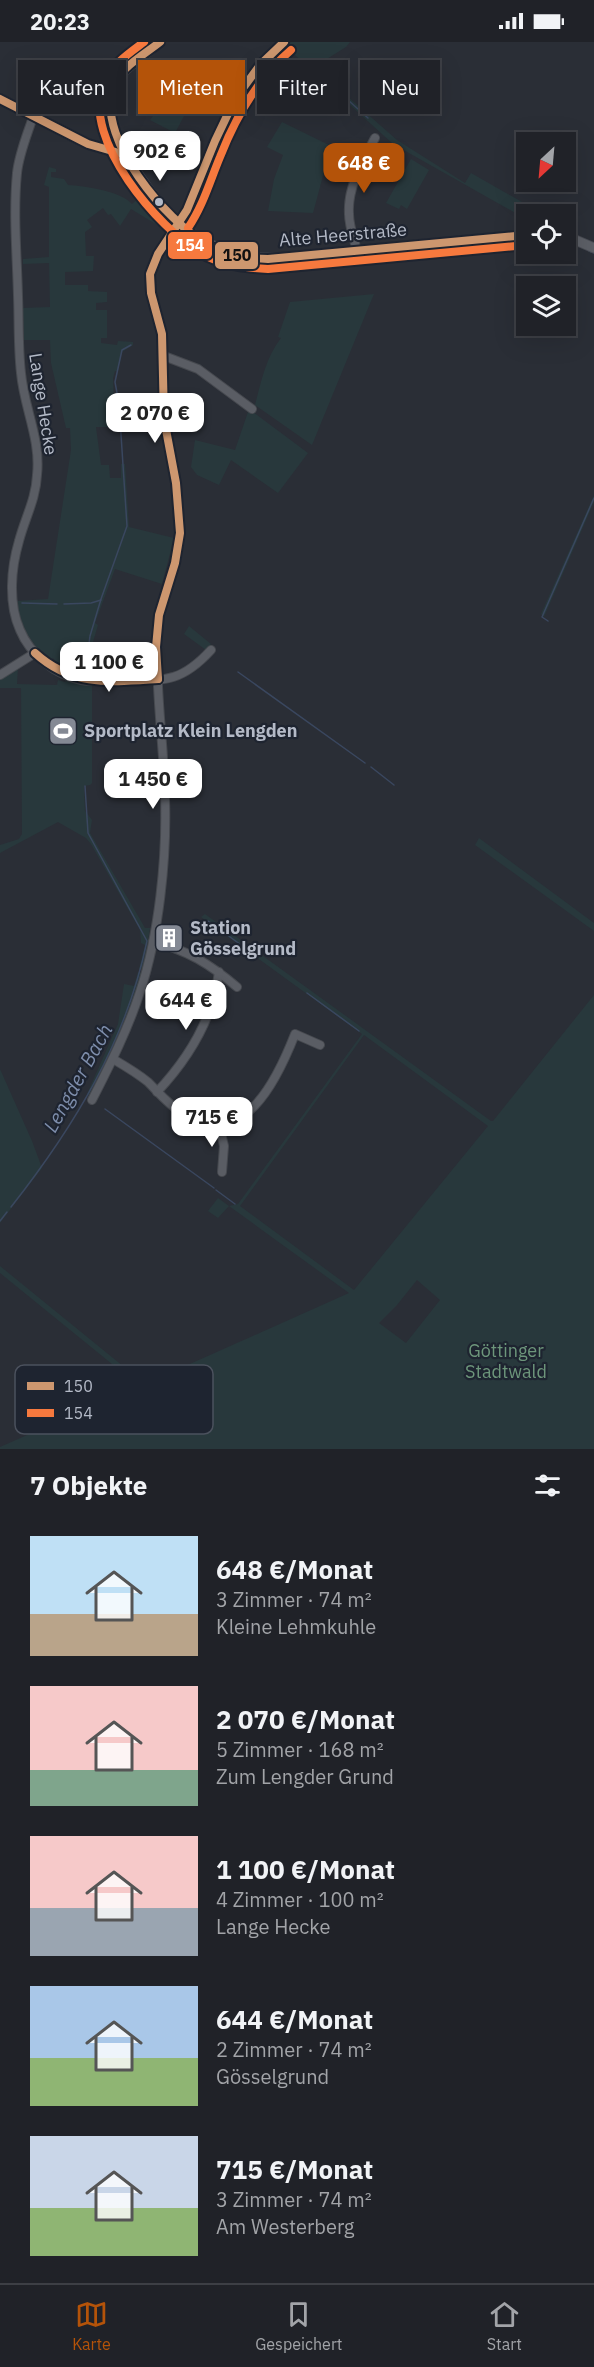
<!DOCTYPE html>
<html lang="de">
<head>
<meta charset="utf-8">
<style>
	:root { --surface:#202228; --page:#2d2f34; --text:#f1f3f6; --muted:#a2a4a8; --line:#3d3f45; --accent:#b45309 }
	body { margin:0; font-family:"IBM Plex Sans",sans-serif; background:var(--page); color:var(--text); height:100vh; display:flex; flex-direction:column; font-size:22px; white-space:nowrap }
	* { box-sizing:border-box; margin:0 }
	p { font-size:20px; color:var(--muted) }
	.icon { flex:none; width:33px; height:33px; fill:none; stroke:currentColor; stroke-width:2; stroke-linecap:round; stroke-linejoin:round }
	.map { position:relative; height:1407px; overflow:hidden }
	.drawer { display:flex; flex-direction:column; background:var(--surface); flex:1 }
	.drawer>* { flex:none }
	.banner { position:absolute; left:18px; top:18px; width:558px; height:54px; display:flex; gap:12px }
	.needle { width:39px; rotate:206deg }
	.buttons { position:absolute; left:516px; top:90px; display:grid; gap:12px }
	.buttons a { display:grid; place-items:center; width:60px; height:60px; border-radius:0px; background:var(--surface); box-shadow:0 6px 24px #0002,0 0 0 2px var(--line); font-size:30px }
	.price { position:absolute; translate:-50% -51px; padding:0 14px; border-radius:12px; background:#fff; color:#222; font-size:20px; line-height:39px; filter:drop-shadow(0 2px 3px #0008) }
	.price::after { content:''; position:absolute; left:50%; top:36px; width:18px; height:14px; margin-left:-9px; background:inherit; clip-path:polygon(0 0,100% 0,50% 100%) }
	.price.current { background:var(--accent); color:#fff }
	ul { padding:0; list-style:none }
	li { display:flex; align-items:center; gap:18px; height:150px; padding:0 30px }
	li span { display:grid; place-items:center; flex:none; width:168px; height:120px; border-radius:0px; color:#555 }
	li>.icon { margin-inline-start:auto }
	span .icon { width:72px; height:72px; fill:#fffc; stroke-width:1 }
	li b { font-size:26px }
	h2 { display:flex; justify-content:space-between; align-items:center; height:72px; padding:0 30px; font-size:26px }
	.pill { padding:0 21px; border-radius:0px; background:var(--surface); box-shadow:0 6px 24px #0002,0 0 0 2px var(--line); font-size:21px; line-height:54px }
	.pill.current { background:var(--accent); color:#fff }
	.status { display:flex; justify-content:space-between; align-items:center; height:42px; padding:0 30px; background:var(--surface); direction:ltr }
	.status svg { height:16px; fill:currentColor }
	.tabs { display:flex; justify-content:space-around; align-items:center; height:84px; border-top:2px solid var(--line); background:var(--surface); font-size:16px; color:var(--muted) }
	.tabs a { display:grid; justify-items:center; gap:3px }
	.tabs .current { color:var(--accent) }
	.map>svg:first-child { display:block }
	.green { fill:#28383c; fill-rule:evenodd }
	.lines { fill:none; stroke-linecap:round; stroke-linejoin:round }
	.stream { stroke:#3a475f; stroke-width:1.5 }
	.minor-casing { stroke:#46494f; stroke-width:10 }
	.major-casing { stroke:#484b53; stroke-width:11 }
	.minor { stroke:#5a5d64; stroke-width:8 }
	.major { stroke:#5c5f66; stroke-width:9 }
	.bus-1-casing { stroke:#1e2430; stroke-width:12 }
	.bus-2-casing { stroke:#1e2430; stroke-width:12 }
	.bus-1 { stroke:#cd976f; stroke-width:8 }
	.bus-2 { stroke:#f6793e; stroke-width:8 }
	.bus-dot { fill:#b4bac7; stroke:#1e2430; stroke-width:2 }
	.labels { text-anchor:middle; stroke-width:4.5; stroke-linejoin:round; paint-order:stroke }
	.street-label { font-size:18px; fill:#b4bac7; stroke:#1e2430 }
	.poi-label { font-size:18px; font-weight:bold; fill:#b4bac7; stroke:#1e2430; text-anchor:start }
	.park-label { font-size:18px; fill:#6d967b; stroke:#1e2430 }
	.water-label { font-size:20px; font-style:italic; fill:#7e8eac; stroke:#1e2430 }
	.key { fill:#1e2430; stroke:#4b515d; stroke-width:1.5 }
	.key-label { font-size:16px; fill:#b4bac7 }
	.line-badge { stroke:#1e2430; stroke-width:2 }
	.badge-label { font-size:16px; text-anchor:middle; font-weight:bold; fill:#fff }
	.pale-badge-label { font-size:16px; text-anchor:middle; font-weight:bold; fill:#111 }
</style>
</head>
<body>
<div class="status"><b>20:23</b><svg viewBox="0 0 49 12"><path d="M0 12V9h3v3zM5 12V6h3v6zM10 12V3h3v9zM15 12V0h3v12zM26 1h20v11H26zM47 4h2v5h-2z"/></svg></div>
<div class="map">
<svg width="594" height="1407" viewBox="0 0 594 1407">
	<rect width="100%" height="100%" fill="#2a2e36"/>
	<g class="green">
		<polygon points="291,0 350,0 346,5 314,25 397,98 465,141 471,131 543,172 526,172 526,177 393,102 285,4"/>
		<polygon points="194,20 204,28 197,38 204,42 200,48 202,50 198,56 196,55 192,59 175,91 150,78"/>
		<polygon points="282,80 331,104 313,171 268,169 274,137 283,113 267,105"/>
		<polygon points="411,117 429,128 407,167 401,163 399,167 386,161"/>
		<path d="M49,125L56,127V130H51V135L64,137L68,143C84,144 121,149 132,162L145,151L153,162L151,164L170,184L167,189L131,167L120,184L111,172L108,173L103,166L87,178L92,185L85,190L86,214H94L93,229L65,230V243H88V249L107,250V260L96,261V268H107V296H101V301L117,303L118,299L133,300V303L122,310L118,329H115L113,336L115,385H96L101,423H109L110,436H121V422H125L129,485L174,496L162,542L115,527L95,581L98,583L91,607L88,634L72,631L57,623V621L53,616L50,619C31,603 20,584 17,559L48,557L71,408L70,386H66L51,321L50,298H24L23,266L50,265L49,221L23,222V217L49,215V145L44,143Z"/>
		<path d="M374,252L369,264L312,403L255,363C261,340 266,315 281,296L278,295L290,260Z"/>
		<polygon points="249,367 308,411 278,451 231,418 219,443 197,433 191,425 195,398 235,408"/>
		<polygon points="594,453 594,460 544,575 541,572"/>
		<polygon points="189,584 211,602 206,608 184,592"/>
		<polygon points="18,625 17,642 57,643 58,638 65,640 67,638 92,643 92,741 90,743 84,744 85,769 92,778 90,791 145,886 150,886 144,927 139,927 145,903 141,901 140,888 91,802 86,796 58,780 0,811 0,803 19,797 22,792 21,646 0,646 0,636"/>
		<polygon points="479,796 594,881 594,889 475,803"/>
		<path d="M205,872L491,1079H493L594,953V1407H0V1405L139,1344L0,1231V1224L145,1342L349,1251L229,1164L218,1176L208,1169L218,1156L229,1164L238,1162L362,992L201,875ZM364,993L488,1084L354,1248L240,1164ZM417,1238L440,1258L406,1301L379,1281L397,1263Z"/>
		<polygon points="138,930 143,931 129,974 91,1056 87,1052 118,982 124,942 134,944"/>
		<polygon points="0,1027 32,1099 42,1126 0,1181"/>
	</g>
	<g class="lines">
		<g class="stream">
			<polyline points="328,40 368,76"/>
			<polyline points="566,200 579,204"/>
			<polyline points="589,209 594,211"/>
			<polyline points="22,561 57,562"/>
			<polyline points="64,562 91,561 101,558"/>
			<polyline points="548,579 542,575 594,456"/>
			<polyline points="238,630 365,721"/>
			<polyline points="85,631 90,594 101,557 127,484 119,362 115,340 122,308 131,303"/>
			<polyline points="371,725 394,743"/>
			<polyline points="208,879 248,908"/>
			<polyline points="307,951 359,989"/>
			<polyline points="105,1067 214,1146"/>
			<polyline points="216,1148 235,1162"/>
			<path d="M11,1165C74,1085 126,1000 147,899L88,791L85,744"/>
			<polyline points="0,1179 7,1170"/>
		</g>
		<g class="minor-casing">
			<g id="minor">
				<path d="M33,75C27,93 19,112 17,131C13,172 17,214 18,254C19,279 18,305 21,331C24,366 41,397 37,433C36,457 25,476 19,499C11,526 8,561 20,588C30,612 55,633 81,638C93,640 105,638 117,638C162,638 179,643 211,608"/>
				<path d="M126,113C114,89 100,57 121,33C132,21 148,12 160,0"/>
				<path d="M357,209C354,197 349,184 349,172C347,146 363,118 375,96"/>
				<polyline points="164,314 198,327 252,367"/>
				<polyline points="0,633 35,611"/>
				<path d="M153,900C186,907 211,923 237,945"/>
				<path d="M113,1017C125,1024 137,1031 148,1040C159,1051 169,1063 182,1071C243,1111 277,1038 295,992L320,1003"/>
				<path d="M157,1050C189,1016 213,976 219,930"/>
				<path d="M92,1058C110,1023 128,987 140,950C159,893 167,816 165,756C164,702 155,647 157,592L159,573L175,521L180,491L176,441L164,377L162,292L151,251L150,232L158,212L187,168L215,99L235,57L260,23L284,0"/>
				<polyline points="219,1082 224,1104 222,1130"/>
			</g>
		</g>
		<g class="major-casing">
			<g id="major">
				<path d="M0,57L88,102L126,113C162,174 205,220 280,216L526,193"/>
				<polyline points="566,194 594,206"/>
			</g>
		</g>
		<use href="#minor" class="minor"/>
		<use href="#major" class="major"/>
		<g class="bus-1-casing">
			<g id="bus-1">
				<path d="M160,0C144,13 117,27 112,48C99,100 165,177 206,202C224,213 247,216 268,217L526,193"/>
				<polyline points="0,57 88,102 126,113"/>
				<path d="M35,611C72,645 111,640 158,637"/>
				<polyline points="158,637 156,605 159,573 175,521 180,491 176,441 164,377 162,292 151,251 150,232 158,212 187,168 215,99 235,57 260,23 284,0"/>
			</g>
		</g>
		<g class="bus-2-casing">
			<g id="bus-2">
				<path d="M144,0C128,12 110,24 103,43C82,98 158,186 202,212C222,223 245,226 268,227L526,203"/>
				<path d="M188,186C203,164 210,139 220,115C236,74 257,37 291,8"/>
			</g>
		</g>
		<use href="#bus-1" class="bus-1"/>
		<use href="#bus-2" class="bus-2"/>
	</g>
	<defs>
		<g id="stadium-square" transform="scale(1.5)"><rect x="-9" y="-9" width="18" height="18" rx="4" fill="#848994" stroke="#1e2430"/><path d="M0-5a6.5 5 0 1 0 0 10a6.5 5 0 1 0 0-10ZM-3.5-1.8h7v3.6h-7Z" fill="#fff"/></g>
		<g id="building-square" transform="scale(1.5)"><rect x="-9" y="-9" width="18" height="18" rx="4" fill="#848994" stroke="#1e2430"/><path d="M-4-6H4V6H1V3H-1V6H-4ZM-2.5-4.3h1.7v1.8h-1.7ZM.8-4.3h1.7v1.8H.8ZM-2.5-1h1.7V.8h-1.7ZM.8-1h1.7V.8H.8Z" fill="#fff"/></g>
	</defs>
	<g fill-rule="evenodd">
		<use href="#stadium-square" x="63" y="689"/>
		<use href="#building-square" x="169" y="896"/>
	</g>
	<circle class="bus-dot" cx="159" cy="160" r="5"/>
	<g class="labels">
		<g class="street-label">
			<text transform="translate(343 193) rotate(-5)" y="6">Alte Heerstraße</text>
			<text transform="translate(43 362) rotate(81)" y="6">Lange Hecke</text>
		</g>
		<g class="poi-label">
			<text x="84" y="695">Sportplatz Klein Lengden</text>
			<text x="190" y="892">Station<tspan x="190" dy="21">Gösselgrund</tspan></text>
		</g>
		<g class="park-label">
			<text x="506" y="1315">Göttinger<tspan x="506" dy="21">Stadtwald</tspan></text>
		</g>
		<g class="water-label">
			<text transform="translate(78 1036) rotate(-61)" y="7">Lengder Bach</text>
		</g>
	</g>
	<rect x="15" y="1323" width="198" height="69" rx="9" class="key"/>
	<rect x="27" y="1340" width="27" height="8" fill="#cd976f"/>
	<rect x="27" y="1367" width="27" height="8" fill="#f6793e"/>
	<g class="key-label">
		<text x="64" y="1350">150</text>
		<text x="64" y="1377">154</text>
	</g>
	<g class="line-badge">
		<rect x="167" y="189" width="46" height="29" rx="6" fill="#f6793e"/>
		<rect x="214" y="199" width="45" height="29" rx="6" fill="#cd976f"/>
	</g>
	<g class="badge-label">
		<text x="190" y="209">154</text>
	</g>
	<g class="pale-badge-label">
		<text x="237" y="219">150</text>
	</g>
</svg>
<div class="buttons">
<a><svg class="needle" viewBox="-14 -14 28 28"><path d="M0-13l5 13h-10z" fill="#e53935"/><path d="M0 13l5-13h-10z" fill="#a2a4a8"/></svg></a>
<a><svg class="icon" aria-label="locate" viewBox="0 0 24 24"><circle cx="12" cy="12" r="6"/><path d="M12 2v4M12 18v4M2 12h4M18 12h4"/></svg></a>
<a><svg class="icon" aria-label="layers" viewBox="0 0 24 24"><path d="M12 4l9 5-9 5-9-5zM3 14l9 5 9-5"/></svg></a>
</div>
<b class="price" style="left:160px;top:140px">902 €</b>
<b class="price current" style="left:364px;top:152px">648 €</b>
<b class="price" style="left:155px;top:402px">2 070 €</b>
<b class="price" style="left:109px;top:651px">1 100 €</b>
<b class="price" style="left:153px;top:768px">1 450 €</b>
<b class="price" style="left:186px;top:989px">644 €</b>
<b class="price" style="left:212px;top:1106px">715 €</b>
<div class="banner">
<a class="pill">Kaufen</a>
<a class="pill current">Mieten</a>
<a class="pill">Filter</a>
<a class="pill">Neu</a>
</div>
</div>
<section class="drawer">
<h2>7 Objekte<svg class="icon" aria-label="filters" viewBox="0 0 24 24"><path d="M4 7h16M4 17h16"/><circle cx="9" cy="7" r="2"/><circle cx="15" cy="17" r="2"/></svg></h2>
<ul>
<li><span style="background:linear-gradient(#bfe0f5 65%,#b9a48a 0)"><svg class="icon" aria-label="home" viewBox="0 0 24 24"><path d="M3 11l9-7 9 7M6 9v11h12V9"/></svg></span><div><b>648 €/Monat</b><p>3 Zimmer · 74 m²</p><p>Kleine Lehmkuhle</p></div></li>
<li><span style="background:linear-gradient(#f6c9c9 70%,#7fa58c 0)"><svg class="icon" aria-label="home" viewBox="0 0 24 24"><path d="M3 11l9-7 9 7M6 9v11h12V9"/></svg></span><div><b>2 070 €/Monat</b><p>5 Zimmer · 168 m²</p><p>Zum Lengder Grund</p></div></li>
<li><span style="background:linear-gradient(#f6c9c9 60%,#9aa5b1 0)"><svg class="icon" aria-label="home" viewBox="0 0 24 24"><path d="M3 11l9-7 9 7M6 9v11h12V9"/></svg></span><div><b>1 100 €/Monat</b><p>4 Zimmer · 100 m²</p><p>Lange Hecke</p></div></li>
<li><span style="background:linear-gradient(#a9c7e8 60%,#8fb573 0)"><svg class="icon" aria-label="home" viewBox="0 0 24 24"><path d="M3 11l9-7 9 7M6 9v11h12V9"/></svg></span><div><b>644 €/Monat</b><p>2 Zimmer · 74 m²</p><p>Gösselgrund</p></div></li>
<li><span style="background:linear-gradient(#c9d6e8 60%,#8fb573 0)"><svg class="icon" aria-label="home" viewBox="0 0 24 24"><path d="M3 11l9-7 9 7M6 9v11h12V9"/></svg></span><div><b>715 €/Monat</b><p>3 Zimmer · 74 m²</p><p>Am Westerberg</p></div></li>
</ul>
</section>
<nav class="tabs">
<a class="current"><svg class="icon" aria-label="map" viewBox="0 0 24 24"><path d="M3 6l6-2 6 2 6-2v14l-6 2-6-2-6 2zM9 4v14M15 6v14"/></svg>Karte</a>
<a><svg class="icon" aria-label="saved" viewBox="0 0 24 24"><path d="M7 4h10v16l-5-4-5 4z"/></svg>Gespeichert</a>
<a><svg class="icon" aria-label="home" viewBox="0 0 24 24"><path d="M3 11l9-7 9 7M6 9v11h12V9"/></svg>Start</a>
</nav>
</body>
</html>
